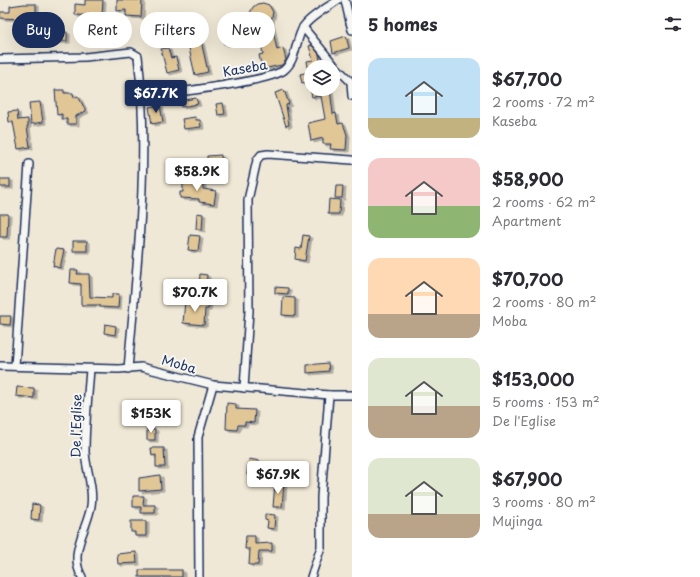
<!DOCTYPE html>
<html lang="en">
<head>
<meta charset="utf-8">
<style>
	:root { --surface:#fff; --page:#f2f2f3; --text:#2b2b33; --muted:#7c7c81; --accent:#1b2f5e }
	body { margin:0; font-family:"Playpen Sans",sans-serif; background:var(--page); color:var(--text); height:100vh; display:flex; flex-direction:column; font-size:15px; white-space:nowrap }
	* { box-sizing:border-box; margin:0 }
	p { font-size:13px; color:var(--muted) }
	.icon { flex:none; width:22px; height:22px; fill:none; stroke:currentColor; stroke-width:2; stroke-linecap:round; stroke-linejoin:round }
	.map { position:relative; flex:1; overflow:hidden }
	.drawer { display:flex; flex-direction:column; background:var(--surface); width:348px }
	.drawer>* { flex:none }
	.banner { position:absolute; left:12px; top:12px; width:280px; height:36px; display:flex; gap:8px }
	.fabs { position:absolute; left:304px; top:60px; display:grid; gap:8px }
	.fabs a { display:grid; place-items:center; width:36px; height:36px; border-radius:50%; background:var(--surface); box-shadow:0 4px 16px #0002; font-size:20px }
	.price { position:absolute; translate:-50% -34px; padding:0 9px; border-radius:4px; background:#fff; color:#222; font-size:13px; line-height:26px; filter:drop-shadow(0 1px 2px #0008) }
	.price::after { content:''; position:absolute; left:50%; top:24px; width:12px; height:9px; margin-left:-6px; background:inherit; clip-path:polygon(0 0,100% 0,50% 100%) }
	.price.current { background:var(--accent); color:#fff }
	ul { padding:0; list-style:none }
	li { display:flex; align-items:center; gap:12px; height:100px; padding:0 16px }
	li span { display:grid; place-items:center; flex:none; width:112px; height:80px; border-radius:12px; color:#555 }
	li>.icon { margin-inline-start:auto }
	span .icon { width:48px; height:48px; fill:#fffc; stroke-width:1 }
	li b { font-size:17px }
	h2 { display:flex; justify-content:space-between; align-items:center; height:48px; padding:0 16px; font-size:17px }
	.chip { padding:0 14px; border-radius:18px; background:var(--surface); box-shadow:0 4px 16px #0002; font-size:14px; line-height:36px }
	.chip.current { background:var(--accent); color:#fff }
	main { display:flex; flex:1; min-height:0 }
	.map>svg:first-child { display:block }
	.building { fill:#e1c696; stroke:#1b2f5e; filter:url(#shadow) }
	.lines { fill:none; stroke-linecap:round; stroke-linejoin:round }
	.street-casing { stroke:#1b2f5e; stroke-width:10 }
	.street { stroke:#f6f6f2; stroke-width:7 }
	.labels { text-anchor:middle; stroke-width:4; stroke-linejoin:round; paint-order:stroke }
	.street-label { font-size:13px; fill:#1b2f5e; stroke:#f6f6f2 }
</style>
</head>
<body>
<main>
<div class="map">
<svg width="352" height="577" viewBox="0 0 352 577">
	<defs>
		<filter id="shadow"><feDropShadow dx="3" dy="2" stdDeviation="0" flood-color="#0004"/></filter>
	</defs>
	<rect width="100%" height="100%" fill="#f0e8d6"/>
	<filter id="ink" filterUnits="userSpaceOnUse"><feTurbulence type="fractalNoise" baseFrequency=".025" numOctaves="2"/><feDisplacementMap in="SourceGraphic" scale="8" xChannelSelector="R" yChannelSelector="G"/><feConvolveMatrix kernelMatrix="1 2 1 2 8 2 1 2 1" color-interpolation-filters="sRGB"/></filter>
	<g filter="url(#ink)">
		<g class="building">
			<polygon points="85,0 103,0 102,16 75,15 75,4 85,5"/>
			<polygon points="117,0 142,0 141,17 126,16 126,10 117,11"/>
			<polygon points="263,3 269,5 273,12 271,21 277,50 283,48 286,60 282,65 262,69 259,55 263,54 257,25 251,20 250,13 253,7 257,4"/>
			<polygon points="24,4 36,4 36,14 23,14 23,19 0,18 0,12 10,12 10,6"/>
			<polygon points="46,21 52,21 52,25 59,24 59,32 67,32 67,41 47,42"/>
			<polygon points="234,31 236,42 224,44 222,33"/>
			<polygon points="199,32 208,72 195,75 186,35"/>
			<polygon points="346,36 349,48 333,53 331,41"/>
			<polygon points="312,45 319,54 320,60 324,61 325,67 308,67 307,61 313,60 309,46"/>
			<polygon points="168,48 171,58 176,57 179,70 167,73 161,49"/>
			<polygon points="309,72 311,81 302,83 300,74"/>
			<polygon points="310,89 330,89 333,114 336,113 338,124 343,123 347,135 346,150 330,149 331,144 323,144 323,138 311,141 308,123 325,119 321,96 312,97"/>
			<polygon points="55,90 64,90 64,93 73,93 74,98 78,96 86,111 76,116 76,124 67,124 67,119 62,119 62,114 57,115"/>
			<polygon points="284,90 289,104 286,105 289,125 286,126 275,93"/>
			<polygon points="196,98 198,104 181,107 180,101"/>
			<polygon points="40,102 43,122 31,124 29,103"/>
			<polygon points="223,103 225,114 218,115 216,104"/>
			<polygon points="160,105 163,122 152,124 149,107"/>
			<polygon points="17,111 18,120 28,119 28,126 27,126 30,147 18,149 13,122 9,122 8,112"/>
			<polygon points="195,117 196,120 200,120 201,127 184,129 182,119"/>
			<polygon points="221,155 222,167 199,169 199,163 207,163 207,156"/>
			<rect x="0" y="179" width="10" height="8"/>
			<polygon points="183,180 203,180 203,189 216,191 214,204 199,202 199,199 180,198 180,192 183,192"/>
			<polygon points="336,186 343,186 342,198 335,198"/>
			<polygon points="329,199 340,200 339,214 328,214"/>
			<polygon points="197,213 203,214 202,230 196,229"/>
			<polygon points="0,214 8,214 7,237 0,237"/>
			<polygon points="190,235 200,236 198,251 188,250"/>
			<polygon points="303,235 309,236 305,261 295,259 296,248 301,249"/>
			<rect x="73" y="241" width="14" height="10"/>
			<polygon points="56,249 64,250 60,268 53,266"/>
			<polygon points="71,270 78,270 77,274 89,274 90,297 112,298 112,294 119,294 118,308 100,307 100,305 81,305 81,284 70,283"/>
			<polygon points="200,274 207,275 206,288 199,287"/>
			<polygon points="275,287 288,288 288,294 275,293"/>
			<polygon points="283,297 295,298 295,316 282,315"/>
			<polygon points="185,301 209,303 208,309 205,309 204,325 183,323"/>
			<polygon points="0,316 11,316 10,325 0,324"/>
			<polygon points="105,324 116,326 115,335 104,333"/>
			<polygon points="328,363 329,371 307,373 307,365"/>
			<polygon points="17,387 34,388 34,398 16,396"/>
			<polygon points="227,403 236,404 236,409 255,410 254,423 245,422 245,425 238,425 237,430 226,429"/>
			<rect x="147" y="429" width="8" height="11"/>
			<polygon points="151,448 164,448 165,467 156,467 156,455 152,456"/>
			<polygon points="249,459 260,461 258,476 247,475"/>
			<polygon points="160,475 161,489 139,491 139,478"/>
			<polygon points="275,483 284,483 282,507 273,507"/>
			<polygon points="133,496 144,496 143,505 155,505 155,513 141,513 141,507 133,507"/>
			<polygon points="32,504 40,505 39,520 31,519"/>
			<polygon points="265,514 275,515 274,529 267,528 268,521 265,520"/>
			<polygon points="131,521 146,521 146,536 135,536 135,532 131,532"/>
			<polygon points="246,536 255,536 255,544 272,543 272,551 259,551 258,565 249,565 250,549 245,549"/>
			<polygon points="136,552 137,563 118,564 117,554"/>
			<rect x="139" y="570" width="43" height="7"/>
		</g>
		<g class="lines">
			<g class="street-casing">
				<g id="street">
					<polyline points="345,0 350,22 352,22"/>
					<polyline points="350,22 352,30"/>
					<polyline points="303,27 334,65 351,82"/>
					<path d="M0,59L85,57L131,52L138,56C150,160 137,265 128,369"/>
					<polyline points="351,82 352,96"/>
					<path d="M143,97C168,93 269,82 284,70C297,60 295,39 304,26C311,16 327,8 338,0"/>
					<polyline points="0,366 119,369 141,367 213,385 329,395 352,395"/>
					<polyline points="15,366 29,164"/>
					<polyline points="244,388 249,311 248,200 257,160 261,155 268,154 352,160"/>
					<path d="M82,577C68,553 87,530 91,506C94,488 86,470 85,452C85,424 88,396 90,369"/>
					<polyline points="199,577 198,437 213,385"/>
					<polyline points="311,577 321,547 321,497 329,395"/>
				</g>
			</g>
			<use href="#street" class="street"/>
		</g>
	</g>
	<g class="labels">
		<g class="street-label">
			<text transform="translate(245 68) rotate(-10)" y="5">Kaseba</text>
			<text transform="translate(179 364) rotate(16)" y="5">Moba</text>
			<text transform="translate(76 426) rotate(-89)" y="5">De l'Eglise</text>
		</g>
	</g>
</svg>
<div class="fabs">
<a><svg class="icon" aria-label="layers" viewBox="0 0 24 24"><path d="M12 4l9 5-9 5-9-5zM3 14l9 5 9-5"/></svg></a>
</div>
<b class="price current" style="left:156px;top:114px">$67.7K</b>
<b class="price" style="left:197px;top:192px">$58.9K</b>
<b class="price" style="left:195px;top:313px">$70.7K</b>
<b class="price" style="left:151px;top:434px">$153K</b>
<b class="price" style="left:278px;top:495px">$67.9K</b>
<div class="banner">
<a class="chip current">Buy</a>
<a class="chip">Rent</a>
<a class="chip">Filters</a>
<a class="chip">New</a>
</div>
</div>
<section class="drawer">
<h2>5 homes<svg class="icon" aria-label="filters" viewBox="0 0 24 24"><path d="M4 7h16M4 17h16"/><circle cx="9" cy="7" r="2"/><circle cx="15" cy="17" r="2"/></svg></h2>
<ul>
<li><span style="background:linear-gradient(#bfe0f5 75%,#c2b280 0)"><svg class="icon" aria-label="home" viewBox="0 0 24 24"><path d="M3 11l9-7 9 7M6 9v11h12V9"/></svg></span><div><b>$67,700</b><p>2 rooms · 72 m²</p><p>Kaseba</p></div></li>
<li><span style="background:linear-gradient(#f6c9c9 60%,#8fb573 0)"><svg class="icon" aria-label="home" viewBox="0 0 24 24"><path d="M3 11l9-7 9 7M6 9v11h12V9"/></svg></span><div><b>$58,900</b><p>2 rooms · 62 m²</p><p>Apartment</p></div></li>
<li><span style="background:linear-gradient(#ffd9b3 70%,#b9a48a 0)"><svg class="icon" aria-label="home" viewBox="0 0 24 24"><path d="M3 11l9-7 9 7M6 9v11h12V9"/></svg></span><div><b>$70,700</b><p>2 rooms · 80 m²</p><p>Moba</p></div></li>
<li><span style="background:linear-gradient(#dfe7d0 60%,#b9a48a 0)"><svg class="icon" aria-label="home" viewBox="0 0 24 24"><path d="M3 11l9-7 9 7M6 9v11h12V9"/></svg></span><div><b>$153,000</b><p>5 rooms · 153 m²</p><p>De l'Eglise</p></div></li>
<li><span style="background:linear-gradient(#dfe7d0 70%,#b9a48a 0)"><svg class="icon" aria-label="home" viewBox="0 0 24 24"><path d="M3 11l9-7 9 7M6 9v11h12V9"/></svg></span><div><b>$67,900</b><p>3 rooms · 80 m²</p><p>Mujinga</p></div></li>
</ul>
</section>
</main>
</body>
</html>
